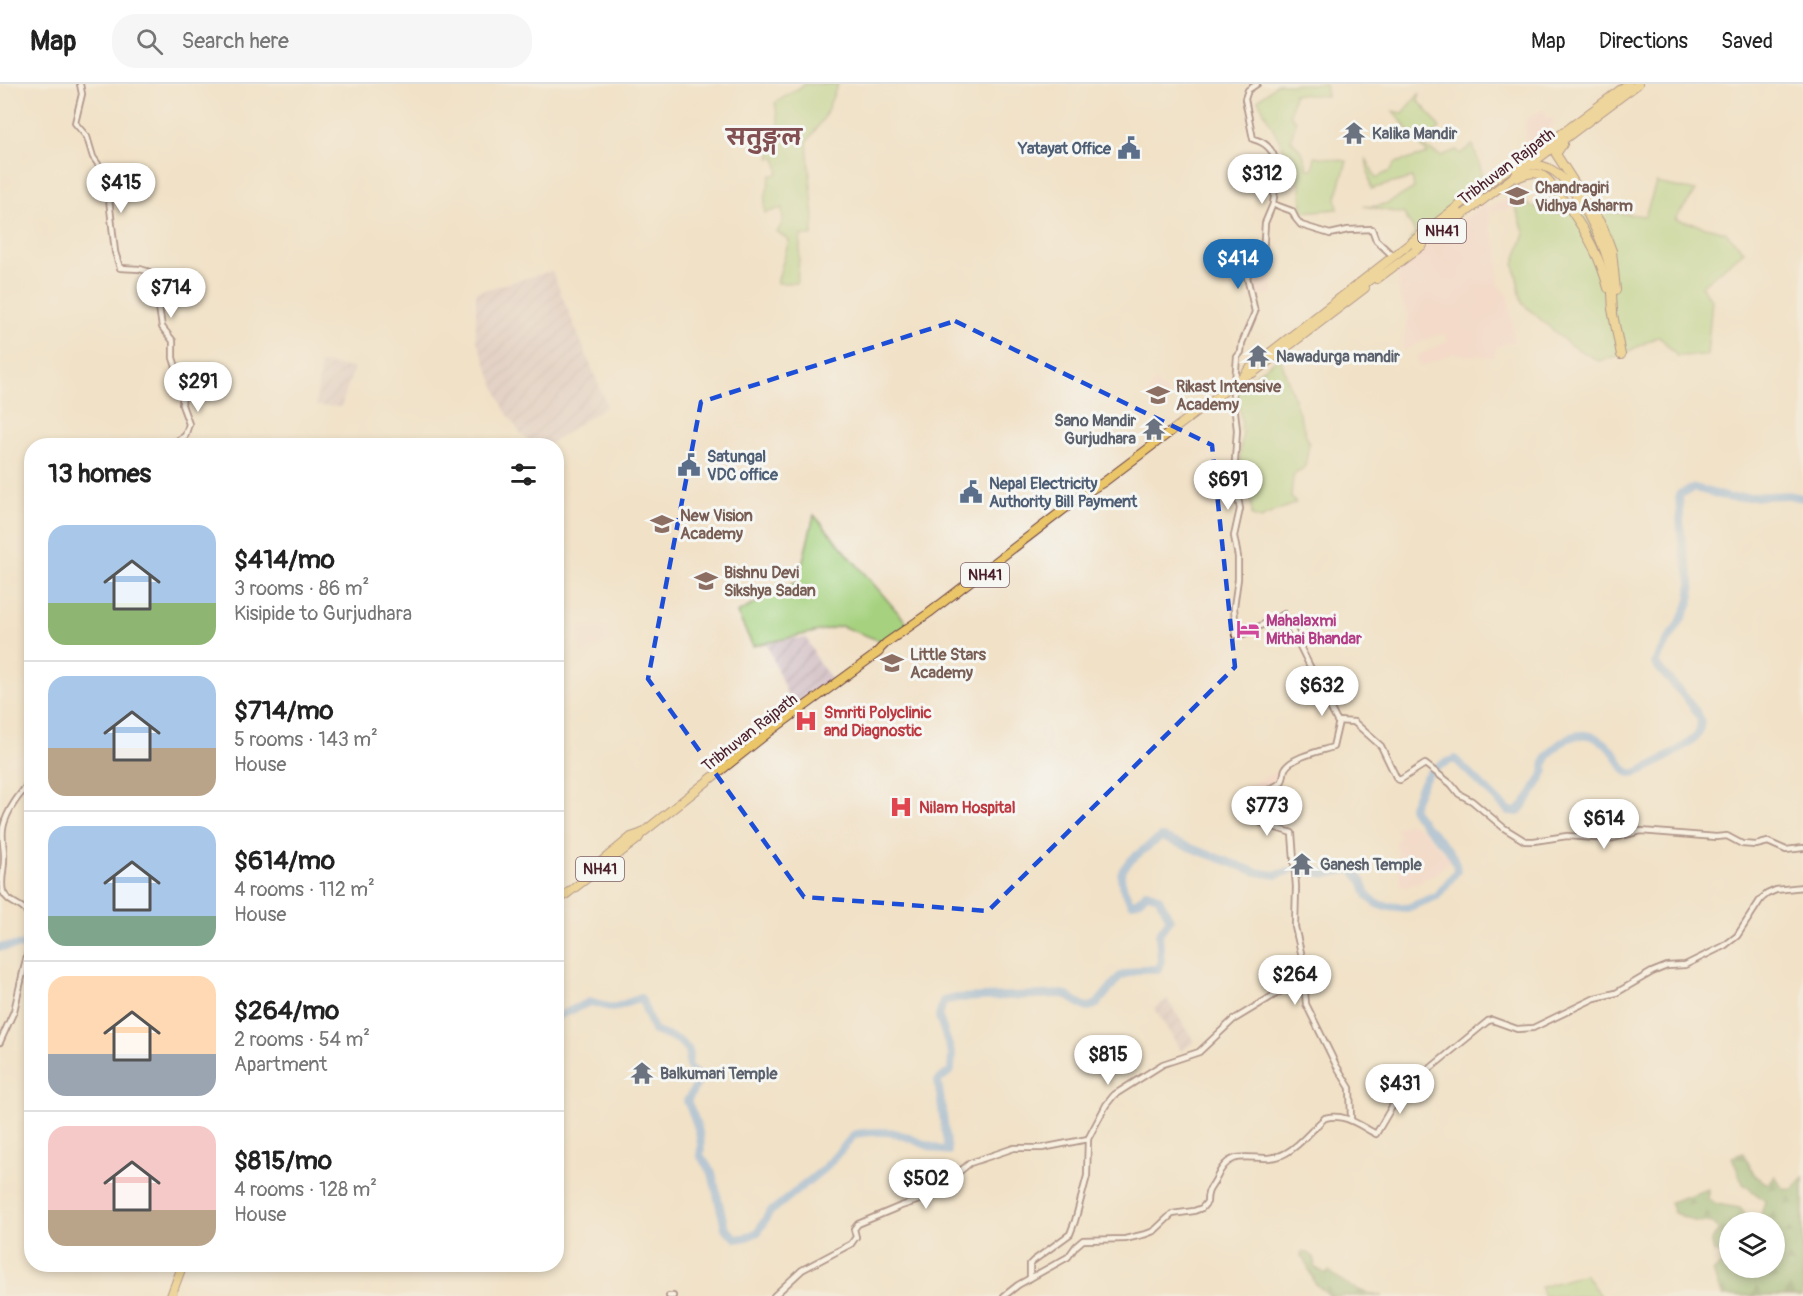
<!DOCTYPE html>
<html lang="en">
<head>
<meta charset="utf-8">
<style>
	:root { --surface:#fff; --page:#f6f6f6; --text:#222; --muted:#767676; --line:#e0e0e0; --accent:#1f6fb2 }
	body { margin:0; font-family:Pangolin,"Playpen Sans Deva",sans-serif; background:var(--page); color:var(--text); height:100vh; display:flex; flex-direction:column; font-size:22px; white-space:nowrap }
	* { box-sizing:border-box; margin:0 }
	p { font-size:20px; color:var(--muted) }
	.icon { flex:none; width:33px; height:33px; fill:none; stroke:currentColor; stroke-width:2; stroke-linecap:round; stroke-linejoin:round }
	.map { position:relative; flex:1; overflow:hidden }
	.sheet { position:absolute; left:24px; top:354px; width:540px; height:834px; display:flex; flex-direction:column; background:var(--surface); border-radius:24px; box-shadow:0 3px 9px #0003 }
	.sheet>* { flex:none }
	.tools { position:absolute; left:1719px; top:1128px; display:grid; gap:12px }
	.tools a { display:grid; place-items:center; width:66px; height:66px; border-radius:50%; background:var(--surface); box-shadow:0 3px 9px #0003; font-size:30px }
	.price { position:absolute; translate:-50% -51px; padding:0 14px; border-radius:21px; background:#fff; color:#222; font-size:20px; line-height:39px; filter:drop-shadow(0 2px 3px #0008) }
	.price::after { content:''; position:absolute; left:50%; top:36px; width:18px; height:14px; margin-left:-9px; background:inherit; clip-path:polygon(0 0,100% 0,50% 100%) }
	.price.on { background:var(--accent); color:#fff }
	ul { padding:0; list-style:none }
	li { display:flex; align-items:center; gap:18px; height:150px; padding:0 24px }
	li+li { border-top:2px solid var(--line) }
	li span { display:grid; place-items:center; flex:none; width:168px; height:120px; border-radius:18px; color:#555 }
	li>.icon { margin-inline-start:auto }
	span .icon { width:72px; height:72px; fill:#fffc; stroke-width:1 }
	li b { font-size:26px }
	h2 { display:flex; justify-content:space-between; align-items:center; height:72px; padding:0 24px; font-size:26px }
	header { display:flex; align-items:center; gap:36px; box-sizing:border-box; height:84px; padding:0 30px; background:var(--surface); border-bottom:2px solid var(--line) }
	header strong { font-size:28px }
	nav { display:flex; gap:33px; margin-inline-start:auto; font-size:21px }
	.search { width:420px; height:54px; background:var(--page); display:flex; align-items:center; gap:15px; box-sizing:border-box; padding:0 21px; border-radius:24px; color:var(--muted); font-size:22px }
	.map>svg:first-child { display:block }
	.built { fill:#f7d0cc }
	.industrial { fill:url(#industrial-furrows) }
	.green { fill:#a6d27f; stroke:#787855; stroke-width:1.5 }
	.forest { fill:url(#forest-firs); stroke:#676a4c; stroke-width:1.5 }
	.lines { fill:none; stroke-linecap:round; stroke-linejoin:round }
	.river { stroke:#74a7e0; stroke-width:8 }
	.minor-casing { stroke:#633c42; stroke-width:8 }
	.highway-casing { stroke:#633c42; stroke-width:10 }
	.minor { stroke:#fff; stroke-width:4.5 }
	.highway { stroke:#ebc669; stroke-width:8 }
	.marked { fill:none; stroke:#1d4ed8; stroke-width:4.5; stroke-dasharray:12 8; stroke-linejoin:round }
	.labels { text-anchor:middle; stroke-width:6; stroke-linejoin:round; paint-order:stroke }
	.shield { fill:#f6f6f2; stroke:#7e6067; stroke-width:1.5 }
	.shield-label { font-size:15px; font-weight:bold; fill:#4a1f2b }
	.worship-label { font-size:16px; font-weight:bold; fill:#5b616d; stroke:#f6f6f2; text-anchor:start }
	.service-label { font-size:16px; font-weight:bold; fill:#4e5e75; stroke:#f6f6f2; text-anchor:start }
	.street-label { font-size:16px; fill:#4a1f2b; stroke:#f6f6f2 }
	.education-label { font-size:16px; font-weight:bold; fill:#785e54; stroke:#f6f6f2; text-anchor:start }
	.hotel-label { font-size:16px; font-weight:bold; fill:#b23c85; stroke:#f6f6f2; text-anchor:start }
	.health-label { font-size:16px; font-weight:bold; fill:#be3a42; stroke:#f6f6f2; text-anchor:start }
	.district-label { font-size:22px; font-weight:bold; fill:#825053; stroke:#f6f6f2 }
</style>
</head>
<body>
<header>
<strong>Map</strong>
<div class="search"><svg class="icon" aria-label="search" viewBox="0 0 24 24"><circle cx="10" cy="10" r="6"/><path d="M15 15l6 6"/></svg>Search here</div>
<nav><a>Map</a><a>Directions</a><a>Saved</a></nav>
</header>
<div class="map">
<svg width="1803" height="1212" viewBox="0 0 1803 1212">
	<defs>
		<pattern id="industrial-furrows" width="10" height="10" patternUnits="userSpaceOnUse" patternTransform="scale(1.5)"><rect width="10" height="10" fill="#d2bec3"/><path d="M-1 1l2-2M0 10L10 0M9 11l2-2" fill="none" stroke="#b6a3a8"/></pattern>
		<pattern id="forest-firs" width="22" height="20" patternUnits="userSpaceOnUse" patternTransform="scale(1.5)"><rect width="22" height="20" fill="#84b46e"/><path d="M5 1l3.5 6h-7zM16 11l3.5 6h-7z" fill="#6e925b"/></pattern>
	</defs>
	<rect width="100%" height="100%" fill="#f6f6f2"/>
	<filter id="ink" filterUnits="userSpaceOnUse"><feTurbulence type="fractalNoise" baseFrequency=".0167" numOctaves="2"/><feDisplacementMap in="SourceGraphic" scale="12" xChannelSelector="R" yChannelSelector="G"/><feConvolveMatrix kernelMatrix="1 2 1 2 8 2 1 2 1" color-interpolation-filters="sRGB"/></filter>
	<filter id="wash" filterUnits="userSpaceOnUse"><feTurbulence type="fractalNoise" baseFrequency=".008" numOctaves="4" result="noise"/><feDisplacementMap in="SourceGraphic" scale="24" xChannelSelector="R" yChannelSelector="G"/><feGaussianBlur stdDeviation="1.35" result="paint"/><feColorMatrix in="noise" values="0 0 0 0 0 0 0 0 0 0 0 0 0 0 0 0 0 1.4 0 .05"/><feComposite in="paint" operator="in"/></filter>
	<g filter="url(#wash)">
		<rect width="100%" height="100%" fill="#f1e1c7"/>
		<g class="built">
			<polygon points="1544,25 1546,34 1554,34 1550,46 1539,64 1529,67 1525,52 1525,36"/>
			<polygon points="1520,101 1529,110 1521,118 1503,128 1502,125 1491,129 1489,123 1508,115 1509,107"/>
			<polygon points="1485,118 1488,122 1490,143 1499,167 1498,202 1509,213 1514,257 1496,263 1495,273 1483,274 1482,271 1467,272 1454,269 1420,283 1417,272 1448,257 1444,250 1429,254 1405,266 1402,264 1408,231 1400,214 1397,184"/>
			<polygon points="1256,186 1259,190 1266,187 1271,191 1274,209 1253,214 1249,200"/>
			<polygon points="1155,297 1167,308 1172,314 1166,318 1168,322 1165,324 1145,315"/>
			<polygon points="578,543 599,543 607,545 611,556 582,569 579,563"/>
			<polygon points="1276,688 1282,691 1281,697 1243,719 1237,707"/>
			<polygon points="1407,739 1422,745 1450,775 1438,789 1408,803 1400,802 1396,757 1400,753 1395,744"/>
		</g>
		<g class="industrial">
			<polygon points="552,187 607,321 548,361 533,361 520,349 504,325 476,255 476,208"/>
			<polygon points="320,279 354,284 341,323 316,322"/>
			<polygon points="807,554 817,576 832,596 795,621 787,610 767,560 787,555"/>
			<polygon points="1167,915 1195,958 1181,967 1154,924"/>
		</g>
		<g class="green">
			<path d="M805,0H838L824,34L807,58L814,135L812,152L801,151L797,199H777L789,156L777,148L783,138L782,124L765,129C763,115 768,105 771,91H776L779,87L776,74H770L773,64L780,63L781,49L775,19Z"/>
			<polygon points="1277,0 1325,0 1327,12 1294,10 1290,31 1296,37 1291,55 1303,70 1308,85 1313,85 1315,72 1347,77 1336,114 1338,125 1302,128 1301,103 1291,78 1258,16"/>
			<path d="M1420,9L1418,17L1426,25L1440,44L1424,60L1426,64L1441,72L1457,66L1460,70L1473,61L1481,86L1482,109L1409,161L1415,148L1404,130L1363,122C1384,125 1397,114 1414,104L1412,94L1371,105L1366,74L1376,94L1390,87L1395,79L1428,70L1393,27L1403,29Z"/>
			<polygon points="1656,99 1696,107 1675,135 1725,148 1744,167 1701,202 1712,216 1707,271 1677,272 1659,252 1621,271 1599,277 1570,261 1522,219 1514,179 1525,150 1515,122 1521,119 1559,130 1574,120 1598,127 1645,132"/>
			<polygon points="1280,273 1309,360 1305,382 1301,386 1297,387 1293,393 1291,413 1296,419 1264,432 1262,435 1252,432 1251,418 1240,396 1240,369 1243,348 1240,345 1242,341 1236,304"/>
			<polygon points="814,431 908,540 883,558 841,542 753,562 737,529 798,497"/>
			<polygon points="1585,1190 1600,1212 1543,1212 1541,1203"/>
		</g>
		<g class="forest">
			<polygon points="1743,1069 1756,1093 1768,1100 1775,1092 1783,1104 1793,1106 1803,1093 1803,1212 1723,1212 1718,1203 1713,1187 1723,1179 1721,1169 1714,1168 1711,1156 1719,1145 1712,1139 1694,1137 1674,1129 1670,1118 1708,1105 1708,1115 1717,1120 1740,1124 1753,1138 1730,1138 1730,1184 1774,1184 1774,1138 1759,1138 1765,1117 1743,1100 1732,1073"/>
			<path d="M1302,1168C1311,1168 1316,1174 1314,1183L1326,1190L1329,1187C1349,1203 1358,1208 1383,1212H1329L1314,1198L1305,1176L1301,1173Z"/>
		</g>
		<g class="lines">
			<g class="river">
				<polyline points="0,863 32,861"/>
				<path d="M556,933L590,918L613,924L641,914L654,947L678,956L689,966C690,977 684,984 697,990V1000L687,1017C694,1032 704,1054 700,1071L712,1089L725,1144L737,1155L747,1153L758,1148L769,1129L825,1084L855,1050C869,1048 885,1047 898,1050C915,1055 930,1065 948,1067L938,997L951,986L952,970L939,933L943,917L957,914L1064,910L1087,924L1097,920L1120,892L1143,885H1158L1161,877L1159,850L1170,835L1159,814L1147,808C1143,813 1138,820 1131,819C1127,811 1121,802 1121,792C1121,779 1151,761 1161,753L1256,788L1276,791L1295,785L1327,790L1352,785L1362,797L1368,813L1379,821L1407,824L1437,812L1457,787C1456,762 1423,746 1412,724C1424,696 1424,685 1455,675L1501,720L1509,727L1518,728L1531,711L1545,687C1542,679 1547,673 1552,667C1573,645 1595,645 1614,669C1620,675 1621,687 1631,689C1641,691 1693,658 1698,650C1700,647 1700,640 1701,636C1690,614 1670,599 1655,579C1664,559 1680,542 1688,522C1697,500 1685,480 1682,458C1680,442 1680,426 1679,410L1695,404L1730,414L1788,411L1803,414"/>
			</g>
		</g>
	</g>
	<g filter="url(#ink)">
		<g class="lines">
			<g class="minor-casing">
				<g id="minor">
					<polyline points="80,0 82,10 75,39 87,53 93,73 98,80 109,115 115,168 120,184 140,185 150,188 157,210 162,243 173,257 173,274 183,304 182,321 189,340 185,352 169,362"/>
					<path d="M1257,0L1248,6L1245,15L1253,55C1285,63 1276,95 1273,120L1292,127L1296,135L1301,141L1330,150L1348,146L1372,145L1376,156L1393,172"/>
					<polyline points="1235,298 1237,273 1241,268 1242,259 1255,228 1247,193 1251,185 1263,172 1265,139 1273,120"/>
					<polyline points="1232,301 1237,346 1234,392 1240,425 1234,452 1238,473 1238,495 1234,523 1236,551 1244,550 1284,530 1336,635 1337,637 1354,638 1381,662 1397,695 1400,696 1425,680 1451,700 1459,710 1472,717 1504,744 1525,757 1534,757 1567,752 1609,755 1641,747 1716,753 1727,752 1742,760 1756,761 1768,758 1786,766 1803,764"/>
					<path d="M1339,637L1333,663C1321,667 1291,673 1285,685C1283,690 1285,693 1281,699L1242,721L1250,730L1261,739L1292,749L1296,803L1295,843L1302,873L1306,920L1336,981L1350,1004L1351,1035"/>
					<path d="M32,644C25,656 26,668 32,680"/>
					<path d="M32,696C20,710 7,725 3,744C1,754 5,766 4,776C4,786 0,798 3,808C11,823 24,818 32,836"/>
					<polyline points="0,958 14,927 32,850"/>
					<polyline points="1030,1194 1030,1180 1033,1177 1070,1150 1075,1137 1087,1092 1088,1055 1106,1021 1114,1011 1163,980 1199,968 1233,936 1286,904 1302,889"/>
					<polyline points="669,1212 673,1212"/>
					<polyline points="774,1212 802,1186 851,1160 856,1153 854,1145 858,1140 901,1122 929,1113 947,1093 959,1088 970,1079 1014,1064 1042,1064 1088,1055"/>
					<path d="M1004,1212L1018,1201L1068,1173L1076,1162L1083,1156L1125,1155L1146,1150L1154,1147L1172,1130L1194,1127L1202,1124L1207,1118C1207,1104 1212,1104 1217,1093C1233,1057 1259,1084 1286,1069C1301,1061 1312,1045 1325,1034C1345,1029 1359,1041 1376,1050L1400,1009L1488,937L1492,936L1517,945L1533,944L1595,914L1616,909L1652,888L1667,882L1685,881L1724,862L1737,852L1761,815L1767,810L1776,806L1803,803"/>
				</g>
			</g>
			<g class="highway-casing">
				<g id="highway">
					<polyline points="1563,60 1556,70 1603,143 1612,167 1616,206"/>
					<path d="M1516,85C1527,80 1540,79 1552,86C1576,100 1604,158 1610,185C1612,199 1612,213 1613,227"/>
					<path d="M1517,94C1524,91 1531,88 1539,90C1548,93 1554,103 1559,110C1581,138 1599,169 1608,204"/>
					<polyline points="1456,136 1638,0"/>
					<polyline points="1415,161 1458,128"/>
					<polyline points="1377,195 1423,161"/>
					<polyline points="1358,205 1380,188"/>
					<polyline points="1612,225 1621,271"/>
					<polyline points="1244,292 1253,289 1365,204"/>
					<polyline points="875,570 886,559 929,529 1084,410 1104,398 1243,293 1249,285 1431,143 1498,92 1560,51 1628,0"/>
					<polyline points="592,785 631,753 640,750"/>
					<polyline points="556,818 638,755 641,750 768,649 879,568"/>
					<polyline points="171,1212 183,1180"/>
				</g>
			</g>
			<use href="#minor" class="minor"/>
			<use href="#highway" class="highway"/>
		</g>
	</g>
	<path d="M0 0H1803V1212H0ZM955,237L1212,361L1235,583L988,827L804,813L648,595L701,318Z" fill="#f1e1c7" fill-opacity=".55" fill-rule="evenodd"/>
	<path class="marked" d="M955,237L1212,361L1235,583L988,827L804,813L648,595L701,318Z"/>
	<defs>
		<g id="temple-bare" transform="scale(1.8)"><path d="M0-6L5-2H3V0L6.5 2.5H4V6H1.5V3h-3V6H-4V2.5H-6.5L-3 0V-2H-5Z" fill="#6b7280" stroke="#f6f6f2" stroke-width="2.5" paint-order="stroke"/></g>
		<g id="civic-bare" transform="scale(1.8)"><path d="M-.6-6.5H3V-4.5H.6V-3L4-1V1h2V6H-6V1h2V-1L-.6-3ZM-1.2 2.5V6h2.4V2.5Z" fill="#5c6f8a" stroke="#f6f6f2" stroke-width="2.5" paint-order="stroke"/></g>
		<g id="school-bare" transform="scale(1.8)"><path d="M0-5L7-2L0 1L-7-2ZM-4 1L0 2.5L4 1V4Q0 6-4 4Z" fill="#8d6e63" stroke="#f6f6f2" stroke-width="2.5" paint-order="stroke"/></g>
		<g id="hotel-bare" transform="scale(1.8)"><path d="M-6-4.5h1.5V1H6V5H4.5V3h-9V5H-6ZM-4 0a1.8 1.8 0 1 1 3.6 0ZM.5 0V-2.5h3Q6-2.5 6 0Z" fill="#d1479c" stroke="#f6f6f2" stroke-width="2.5" paint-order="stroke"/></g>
		<g id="hospital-bare" transform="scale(1.8)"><path d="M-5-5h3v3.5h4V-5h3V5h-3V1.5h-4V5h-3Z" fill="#e0444e" stroke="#f6f6f2" stroke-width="2.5" paint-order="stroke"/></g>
	</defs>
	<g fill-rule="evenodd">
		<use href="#temple-bare" x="1354" y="49"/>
		<use href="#civic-bare" x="1129" y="64"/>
		<use href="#school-bare" x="1517" y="112"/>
		<use href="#temple-bare" x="1258" y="272"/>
		<use href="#school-bare" x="1158" y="311"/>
		<use href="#temple-bare" x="1154" y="345"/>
		<use href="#civic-bare" x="689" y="381"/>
		<use href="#civic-bare" x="971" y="408"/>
		<use href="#school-bare" x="662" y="440"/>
		<use href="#school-bare" x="706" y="497"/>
		<use href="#hotel-bare" x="1248" y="545"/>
		<use href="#school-bare" x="892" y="579"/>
		<use href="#hospital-bare" x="806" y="637"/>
		<use href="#hospital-bare" x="901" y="723"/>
		<use href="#temple-bare" x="1302" y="780"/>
		<use href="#temple-bare" x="642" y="989"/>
	</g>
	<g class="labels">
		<g class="shield">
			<rect x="1418" y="135" width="48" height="24" rx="4.5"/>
			<rect x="961" y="479" width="48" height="24" rx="4.5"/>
			<rect x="576" y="773" width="48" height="24" rx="4.5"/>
		</g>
		<g class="shield-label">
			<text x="1442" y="152">NH41</text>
			<text x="985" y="496">NH41</text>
			<text x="600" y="790">NH41</text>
		</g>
		<g class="worship-label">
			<text x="1372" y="55">Kalika Mandir</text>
			<text x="1276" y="278">Nawadurga mandir</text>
			<text x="1136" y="342" text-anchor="end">Sano Mandir<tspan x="1136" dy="18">Gurjudhara</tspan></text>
			<text x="1320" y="786">Ganesh Temple</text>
			<text x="660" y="995">Balkumari Temple</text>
		</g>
		<g class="service-label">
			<text x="1111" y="70" text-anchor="end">Yatayat Office</text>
			<text x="707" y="378">Satungal<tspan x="707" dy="18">VDC office</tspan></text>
			<text x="989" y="405">Nepal Electricity<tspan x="989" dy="18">Authority Bill Payment</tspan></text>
		</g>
		<g class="street-label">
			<text transform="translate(1506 82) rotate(-37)" y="6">Tribhuvan Rajpath</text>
			<text transform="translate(749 648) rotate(-38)" y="6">Tribhuvan Rajpath</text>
		</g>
		<g class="education-label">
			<text x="1535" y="109">Chandragiri<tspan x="1535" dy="18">Vidhya Asharm</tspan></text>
			<text x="1176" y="308">Rikast Intensive<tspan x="1176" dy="18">Academy</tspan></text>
			<text x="680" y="437">New Vision<tspan x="680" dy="18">Academy</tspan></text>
			<text x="724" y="494">Bishnu Devi<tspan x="724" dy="18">Sikshya Sadan</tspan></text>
			<text x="910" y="576">Little Stars<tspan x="910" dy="18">Academy</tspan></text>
		</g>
		<g class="hotel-label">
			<text x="1266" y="542">Mahalaxmi<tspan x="1266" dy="18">Mithai Bhandar</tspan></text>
		</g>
		<g class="health-label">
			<text x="824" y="634">Smriti Polyclinic<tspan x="824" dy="18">and Diagnostic</tspan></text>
			<text x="919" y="729">Nilam Hospital</text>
		</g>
		<g class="district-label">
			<text x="764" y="61">सतुङ्गल</text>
		</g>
	</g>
</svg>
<div class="tools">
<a><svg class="icon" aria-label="layers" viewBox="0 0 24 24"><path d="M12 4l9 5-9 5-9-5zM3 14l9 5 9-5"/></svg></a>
</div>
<b class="price" style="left:1262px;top:121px">$312</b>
<b class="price" style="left:121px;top:130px">$415</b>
<b class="price on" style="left:1238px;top:206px">$414</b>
<b class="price" style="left:171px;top:235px">$714</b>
<b class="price" style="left:198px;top:329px">$291</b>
<b class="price" style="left:1228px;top:427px">$691</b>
<b class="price" style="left:1322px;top:633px">$632</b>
<b class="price" style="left:1267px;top:753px">$773</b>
<b class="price" style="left:1604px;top:766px">$614</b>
<b class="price" style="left:1295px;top:922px">$264</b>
<b class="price" style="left:1108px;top:1002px">$815</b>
<b class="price" style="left:1400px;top:1031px">$431</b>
<b class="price" style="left:926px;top:1126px">$502</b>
<section class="sheet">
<h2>13 homes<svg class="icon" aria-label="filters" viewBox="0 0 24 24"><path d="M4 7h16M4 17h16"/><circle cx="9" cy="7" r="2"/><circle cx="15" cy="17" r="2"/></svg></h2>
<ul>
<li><span style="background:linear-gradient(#a9c7e8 65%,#8fb573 0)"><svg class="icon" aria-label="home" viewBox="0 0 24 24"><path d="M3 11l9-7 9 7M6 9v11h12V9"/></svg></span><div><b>$414/mo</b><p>3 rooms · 86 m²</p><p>Kisipide to Gurjudhara</p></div></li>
<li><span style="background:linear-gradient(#a9c7e8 60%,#b9a48a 0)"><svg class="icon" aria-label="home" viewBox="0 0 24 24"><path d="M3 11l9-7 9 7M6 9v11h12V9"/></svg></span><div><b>$714/mo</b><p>5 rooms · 143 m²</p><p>House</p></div></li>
<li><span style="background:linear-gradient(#a9c7e8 75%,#7fa58c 0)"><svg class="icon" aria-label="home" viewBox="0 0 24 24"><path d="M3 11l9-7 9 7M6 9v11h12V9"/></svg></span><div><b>$614/mo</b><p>4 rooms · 112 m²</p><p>House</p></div></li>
<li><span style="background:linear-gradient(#ffd9b3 65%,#9aa5b1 0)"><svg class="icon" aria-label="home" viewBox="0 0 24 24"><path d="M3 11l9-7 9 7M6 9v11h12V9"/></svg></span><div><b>$264/mo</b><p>2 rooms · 54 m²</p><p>Apartment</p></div></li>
<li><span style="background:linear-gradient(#f6c9c9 70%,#b9a48a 0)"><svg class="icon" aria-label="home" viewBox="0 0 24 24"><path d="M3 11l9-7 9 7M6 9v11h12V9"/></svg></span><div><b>$815/mo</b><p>4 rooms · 128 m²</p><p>House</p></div></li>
</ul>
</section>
</div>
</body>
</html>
